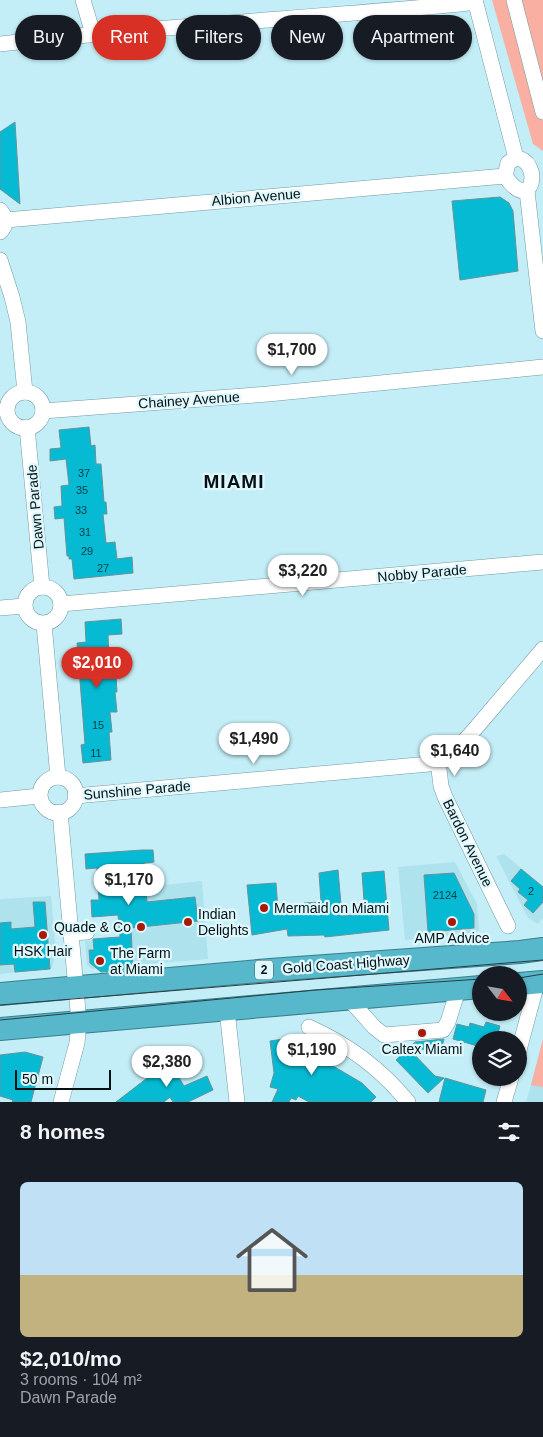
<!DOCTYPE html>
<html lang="en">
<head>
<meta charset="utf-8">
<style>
	:root { --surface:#171b24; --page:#242831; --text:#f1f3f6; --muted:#9ea1a6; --line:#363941; --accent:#d93025 }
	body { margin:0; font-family:Helvetica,sans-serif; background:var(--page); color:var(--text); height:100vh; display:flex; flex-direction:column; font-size:19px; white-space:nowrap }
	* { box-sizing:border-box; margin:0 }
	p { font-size:16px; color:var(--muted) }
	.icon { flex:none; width:28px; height:28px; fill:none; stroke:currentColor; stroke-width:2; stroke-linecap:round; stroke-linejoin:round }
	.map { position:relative; height:1102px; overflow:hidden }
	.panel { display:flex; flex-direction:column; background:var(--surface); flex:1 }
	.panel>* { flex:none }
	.banner { position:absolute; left:15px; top:15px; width:514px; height:45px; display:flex; gap:10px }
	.needle { width:32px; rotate:121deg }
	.tools { position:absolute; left:472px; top:966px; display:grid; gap:10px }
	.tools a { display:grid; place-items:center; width:55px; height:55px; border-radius:50%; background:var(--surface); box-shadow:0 1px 4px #0004; font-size:25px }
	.scale { position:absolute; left:15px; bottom:12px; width:96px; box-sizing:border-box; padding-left:5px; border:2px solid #031114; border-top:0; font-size:14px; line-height:18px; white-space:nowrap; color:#031114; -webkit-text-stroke:4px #dff8fd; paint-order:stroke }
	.price { position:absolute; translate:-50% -42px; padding:0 11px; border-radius:18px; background:#fff; color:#222; font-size:16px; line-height:32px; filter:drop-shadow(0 1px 2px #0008) }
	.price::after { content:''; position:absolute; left:50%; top:30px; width:15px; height:11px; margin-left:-8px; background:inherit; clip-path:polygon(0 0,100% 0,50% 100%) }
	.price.current { background:var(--accent); color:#fff }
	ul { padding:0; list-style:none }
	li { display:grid; align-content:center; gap:10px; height:265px; padding:0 20px }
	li+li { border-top:1px solid var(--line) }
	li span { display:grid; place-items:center; height:155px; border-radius:8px; color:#555 }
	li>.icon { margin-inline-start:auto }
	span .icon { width:90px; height:90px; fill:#fffc; stroke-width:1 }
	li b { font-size:21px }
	h2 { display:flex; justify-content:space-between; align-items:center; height:60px; padding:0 20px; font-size:21px }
	.tag { padding:0 18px; border-radius:22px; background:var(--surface); box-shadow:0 1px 4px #0004; font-size:18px; line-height:45px }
	.tag.current { background:var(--accent); color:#fff }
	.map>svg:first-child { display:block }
	.built { fill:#aee2ed }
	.green { fill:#f9afa1 }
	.water { fill:#f69280; stroke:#ad6b60 }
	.building { fill:#06bad3; stroke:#699199 }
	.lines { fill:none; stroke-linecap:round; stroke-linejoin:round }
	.minor-casing { stroke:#729aa2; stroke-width:16 }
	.highway-casing { stroke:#3a7e8b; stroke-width:24 }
	.minor { stroke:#fff; stroke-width:15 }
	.highway { stroke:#57b8cb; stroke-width:22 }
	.tram { stroke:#2a3e42; stroke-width:1 }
	.poi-dot { fill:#a91905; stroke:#dff8fd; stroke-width:2 }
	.labels { text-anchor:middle; stroke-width:4.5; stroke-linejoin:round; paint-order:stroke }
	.number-label { font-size:11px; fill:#043b44 }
	.shield { fill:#dff8fd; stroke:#45565a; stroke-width:1 }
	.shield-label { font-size:12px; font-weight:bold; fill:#031114 }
	.street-label { font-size:14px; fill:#031114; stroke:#dff8fd }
	.poi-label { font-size:14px; fill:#031114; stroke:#dff8fd; text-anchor:start }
	.district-label { font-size:19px; font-weight:bold; letter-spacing:1px; fill:#031114; stroke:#dff8fd }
</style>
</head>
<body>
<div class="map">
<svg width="543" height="1102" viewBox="0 0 543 1102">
	<rect width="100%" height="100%" fill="#c4eef7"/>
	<g class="built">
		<polygon points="504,854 543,886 543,918 538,924 528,918 496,856"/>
		<polygon points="455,862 477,904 479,930 476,933 405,940 398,867"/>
		<polygon points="202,881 208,959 92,969 87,965 85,941 132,936 126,889"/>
		<polygon points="51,896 56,952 52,968 50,969 0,974 0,899"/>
		<polygon points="543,1040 543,1102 526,1102 531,1085"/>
	</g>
	<g class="green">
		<polygon points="492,0 543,0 543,151 533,144"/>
		<polygon points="543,1039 543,1087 531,1085"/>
	</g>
	<polygon class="water" points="183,1049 186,1059 174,1063 169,1055"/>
	<g class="building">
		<polygon points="415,25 443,27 442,29 449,30 447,46 441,46 441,48 413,46"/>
		<polygon points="15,122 20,204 0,189 0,132"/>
		<polygon points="500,197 509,203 513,211 518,271 460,280 452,201"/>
		<polygon points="89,427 91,446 95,445 96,464 101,464 104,502 106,502 107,514 103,514 106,543 115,542 117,559 132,557 133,573 74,579 72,559 69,559 69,556 67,556 64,518 55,519 54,507 62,506 61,486 69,485 66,459 50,461 50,449 61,448 59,430"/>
		<polygon points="121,619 122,634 108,635 110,677 116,676 117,692 115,692 117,712 110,712 112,732 109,732 111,760 83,763 81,745 85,744 77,643 86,642 85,622"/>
		<polygon points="142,850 153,850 154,862 144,863 147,902 195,897 198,921 131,928 133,969 101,972 90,963 89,950 94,950 93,939 120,937 118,915 92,917 91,900 99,900 97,868 86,869 85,854"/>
		<polygon points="521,869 543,887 543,902 533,913 524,905 528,900 518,892 520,889 511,881"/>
		<polygon points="338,870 342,916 365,914 362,873 384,871 389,930 325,937 324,935 288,936 287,929 252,935 247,885 276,883 278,911 305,909 304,903 321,902 319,873"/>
		<polygon points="454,873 474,914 474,928 428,932 424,875"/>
		<polygon points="33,902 45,902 50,969 15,972 14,964 0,965 0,923 11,922 11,929 35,927"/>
		<polygon points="486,1022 500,1026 496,1040 481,1040 481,1047 453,1039 457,1024 469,1027 470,1023 484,1027"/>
		<polygon points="290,1038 307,1044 337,1059 333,1066 362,1083 376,1097 371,1102 309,1102 298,1096 296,1100 291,1098 289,1102 272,1102 278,1089 270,1087 274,1073 270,1041"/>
		<polygon points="444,1039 440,1054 411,1046 415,1042"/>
		<polygon points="408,1048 435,1076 444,1078 428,1093 396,1060"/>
		<polygon points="25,1052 43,1057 31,1102 12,1102 13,1100 0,1096 0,1055"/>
		<polygon points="169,1061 184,1086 207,1076 213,1090 188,1102 173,1102 170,1097 164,1102 116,1102 155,1072 154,1070"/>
		<polygon points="445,1078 486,1090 483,1102 439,1102"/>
	</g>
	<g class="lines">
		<g class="minor-casing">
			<g id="minor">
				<polyline points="83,0 93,34"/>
				<polyline points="475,0 516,158"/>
				<polyline points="514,0 543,112"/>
				<path d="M0,44C153,27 307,18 460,4L475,2"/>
				<path d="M516,158C543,160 533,217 505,176L508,163Z"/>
				<polyline points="527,191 543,331"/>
				<path d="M0,210C7,218 7,225 0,232"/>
				<polyline points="6,220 505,176"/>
				<polyline points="0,260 12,297 18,322 25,392"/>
				<circle cx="25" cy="410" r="18"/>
				<polyline points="43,411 268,394 543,367"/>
				<polyline points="27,427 42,587"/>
				<circle cx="43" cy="605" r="18"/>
				<polyline points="61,604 543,562"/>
				<polyline points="0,608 24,606"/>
				<polyline points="44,624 58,777"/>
				<circle cx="58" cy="795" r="18"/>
				<polyline points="75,796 429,764 438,761"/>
				<polyline points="0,800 39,796"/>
				<polyline points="60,812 79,1022 77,1043 61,1102"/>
				<polyline points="508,926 445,797 441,786 438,761 453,752 469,736 543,649"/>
				<polyline points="71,933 87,932"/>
				<polyline points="349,999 374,1027 384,1035 443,1030 448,1022 458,990"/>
				<polyline points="227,1010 237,1102"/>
				<path d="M309,1027C347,1044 382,1070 408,1102"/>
				<polyline points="519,1050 537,983"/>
				<polyline points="504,1102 511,1078"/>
			</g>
		</g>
		<g class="highway-casing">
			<g id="highway">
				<polyline points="519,984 543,982"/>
				<polyline points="0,994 270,970 520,952 543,949"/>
				<polyline points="0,1029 481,987"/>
			</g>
		</g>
		<use href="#minor" class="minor"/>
		<use href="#highway" class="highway"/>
		<g class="tram">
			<polyline points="519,978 543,974"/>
			<polyline points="0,1005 543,960"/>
			<polyline points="0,1020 316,990 481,979"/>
		</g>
	</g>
	<g class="poi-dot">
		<circle cx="264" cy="908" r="5"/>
		<circle cx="188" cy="922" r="5"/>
		<circle cx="452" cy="922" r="5"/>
		<circle cx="141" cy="927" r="5"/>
		<circle cx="43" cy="935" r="5"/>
		<circle cx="100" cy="961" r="5"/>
		<circle cx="422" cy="1033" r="5"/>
	</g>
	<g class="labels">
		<g class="number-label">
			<text x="84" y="477">37</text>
			<text x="82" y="494">35</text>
			<text x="81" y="514">33</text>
			<text x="85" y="536">31</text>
			<text x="87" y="555">29</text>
			<text x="103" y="572">27</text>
			<text x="98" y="729">15</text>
			<text x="96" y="757">11</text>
			<text x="531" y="895">2</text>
			<text x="445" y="899">2124</text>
		</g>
		<rect class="shield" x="255" y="960.5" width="18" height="19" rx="4"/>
		<g class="shield-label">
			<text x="264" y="974">2</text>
		</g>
		<g class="street-label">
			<text transform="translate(256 197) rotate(-5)" y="5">Albion Avenue</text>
			<text transform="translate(189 400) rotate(-4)" y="5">Chainey Avenue</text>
			<text transform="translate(35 507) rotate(-95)" y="5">Dawn Parade</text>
			<text transform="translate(422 573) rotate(-5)" y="5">Nobby Parade</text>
			<text transform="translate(137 790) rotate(-5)" y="5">Sunshine Parade</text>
			<text transform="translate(468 843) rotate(64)" y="5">Bardon Avenue</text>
			<text transform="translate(346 964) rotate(-4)" y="5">Gold Coast Highway</text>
		</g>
		<g class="poi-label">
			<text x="274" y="913">Mermaid on Miami</text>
			<text x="198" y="919">Indian<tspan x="198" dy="16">Delights</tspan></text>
			<text x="131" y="932" text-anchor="end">Quade &amp; Co</text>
			<text x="452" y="943" text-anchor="middle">AMP Advice</text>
			<text x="43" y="956" text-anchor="middle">HSK Hair</text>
			<text x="110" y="958">The Farm<tspan x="110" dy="16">at Miami</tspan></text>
			<text x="422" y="1054" text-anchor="middle">Caltex Miami</text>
		</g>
		<g class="district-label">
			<text x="234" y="488">MIAMI</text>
		</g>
	</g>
</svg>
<div class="tools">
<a><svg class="needle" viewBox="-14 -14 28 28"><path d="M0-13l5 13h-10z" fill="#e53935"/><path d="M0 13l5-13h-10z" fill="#9ea1a6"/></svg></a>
<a><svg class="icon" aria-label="layers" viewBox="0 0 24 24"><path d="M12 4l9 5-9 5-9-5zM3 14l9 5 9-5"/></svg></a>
</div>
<div class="scale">50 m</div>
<b class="price" style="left:292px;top:376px">$1,700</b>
<b class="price" style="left:303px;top:597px">$3,220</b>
<b class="price current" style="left:97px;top:689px">$2,010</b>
<b class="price" style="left:254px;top:765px">$1,490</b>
<b class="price" style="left:455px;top:777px">$1,640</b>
<b class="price" style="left:129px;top:906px">$1,170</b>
<b class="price" style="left:312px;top:1076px">$1,190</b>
<b class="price" style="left:167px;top:1088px">$2,380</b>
<div class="banner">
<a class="tag">Buy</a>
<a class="tag current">Rent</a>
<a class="tag">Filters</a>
<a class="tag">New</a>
<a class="tag">Apartment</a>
</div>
</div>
<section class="panel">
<h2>8 homes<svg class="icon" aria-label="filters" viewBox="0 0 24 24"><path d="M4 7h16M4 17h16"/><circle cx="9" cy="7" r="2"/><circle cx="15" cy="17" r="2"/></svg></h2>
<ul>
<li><span style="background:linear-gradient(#bfe0f5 60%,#c2b280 0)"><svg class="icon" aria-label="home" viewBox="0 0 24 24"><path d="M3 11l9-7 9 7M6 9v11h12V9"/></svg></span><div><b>$2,010/mo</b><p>3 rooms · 104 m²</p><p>Dawn Parade</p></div></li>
</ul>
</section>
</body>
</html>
